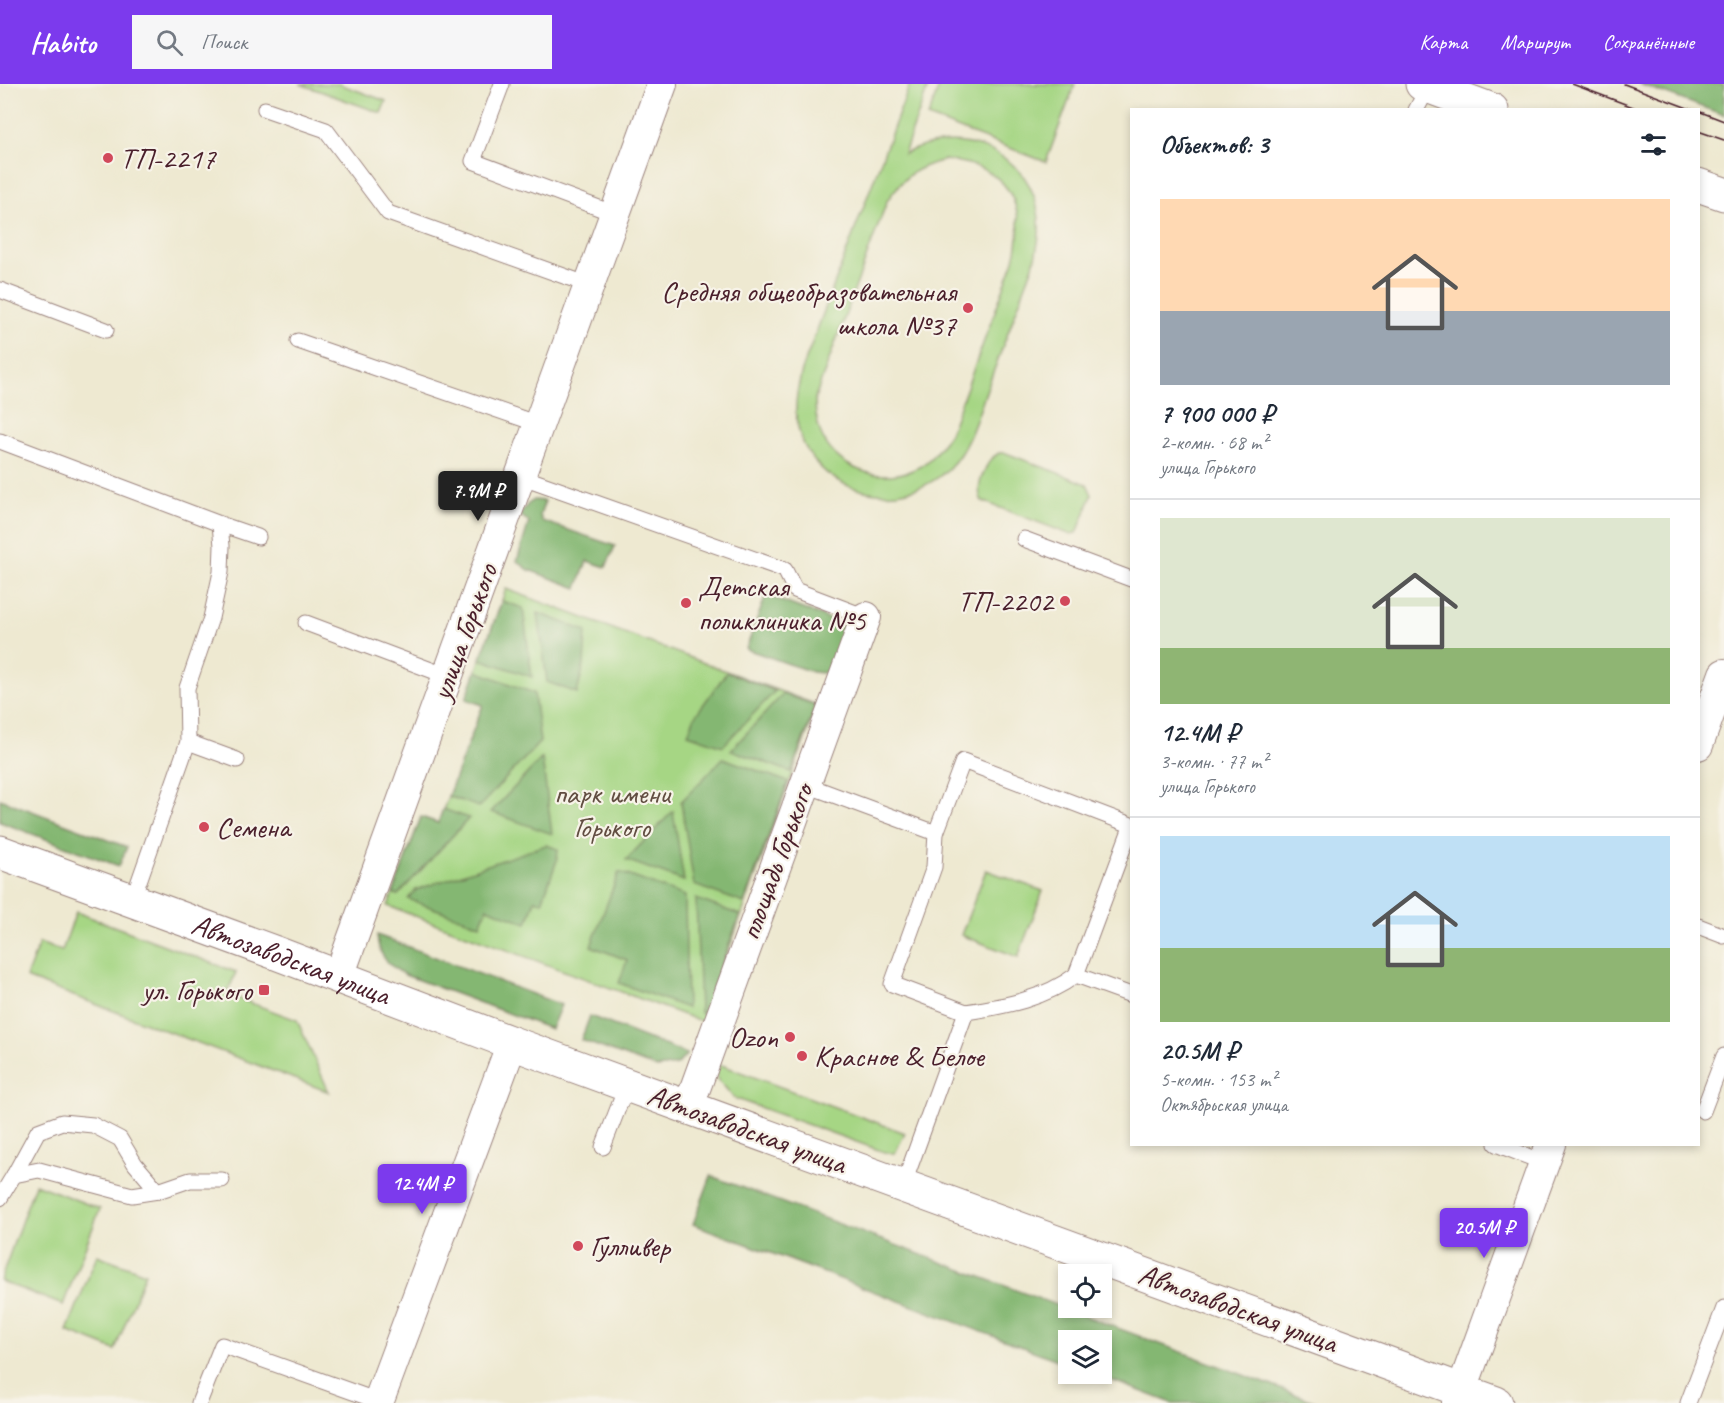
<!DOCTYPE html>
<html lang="ru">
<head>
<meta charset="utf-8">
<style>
	:root { --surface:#fff; --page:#f6f6f7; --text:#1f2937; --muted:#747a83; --line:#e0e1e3; --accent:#7c3aed }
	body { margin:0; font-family:Caveat,sans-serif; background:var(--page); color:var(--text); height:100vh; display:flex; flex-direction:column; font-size:22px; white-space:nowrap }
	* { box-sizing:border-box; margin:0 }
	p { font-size:20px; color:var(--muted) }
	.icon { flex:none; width:33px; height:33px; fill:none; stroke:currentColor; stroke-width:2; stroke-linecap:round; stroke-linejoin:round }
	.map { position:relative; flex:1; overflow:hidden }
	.drawer { position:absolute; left:1130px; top:24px; width:570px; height:1038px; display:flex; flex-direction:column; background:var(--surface); border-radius:0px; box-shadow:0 3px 9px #0003 }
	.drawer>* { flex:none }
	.fabs { position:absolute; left:1058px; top:1180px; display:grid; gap:12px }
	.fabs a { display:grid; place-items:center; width:54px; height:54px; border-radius:0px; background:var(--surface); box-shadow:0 3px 9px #0003; font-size:30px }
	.price { position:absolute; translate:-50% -51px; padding:0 14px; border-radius:6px; background:var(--accent); color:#fff; font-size:20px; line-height:39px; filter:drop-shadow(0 2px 3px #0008) }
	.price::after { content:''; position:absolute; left:50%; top:36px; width:18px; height:14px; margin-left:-9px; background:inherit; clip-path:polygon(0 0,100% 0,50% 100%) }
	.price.current { background:#222; color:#fff }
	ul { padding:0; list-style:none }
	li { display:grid; align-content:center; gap:12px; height:318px; padding:0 30px }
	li+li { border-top:2px solid var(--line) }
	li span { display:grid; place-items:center; height:186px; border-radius:0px; color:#555 }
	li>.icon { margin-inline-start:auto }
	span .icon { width:108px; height:108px; fill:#fffc; stroke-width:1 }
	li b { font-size:26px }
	h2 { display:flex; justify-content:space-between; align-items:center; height:72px; padding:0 30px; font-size:26px }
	header { display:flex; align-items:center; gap:36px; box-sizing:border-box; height:84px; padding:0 30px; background:var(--accent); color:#fff }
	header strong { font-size:28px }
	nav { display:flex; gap:33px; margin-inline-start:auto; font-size:21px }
	.search { width:420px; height:54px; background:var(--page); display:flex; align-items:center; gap:15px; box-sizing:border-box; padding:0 21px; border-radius:0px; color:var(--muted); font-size:22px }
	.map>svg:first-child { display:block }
	.green { fill:#a6d684; stroke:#787a58; stroke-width:1.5; fill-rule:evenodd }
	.forest { fill:#84b772; stroke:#676b4e; stroke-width:1.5 }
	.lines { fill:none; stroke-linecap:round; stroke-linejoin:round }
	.service-casing { stroke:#9c847e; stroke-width:17 }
	.minor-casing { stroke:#9c847e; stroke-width:32 }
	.tertiary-casing { stroke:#9c847e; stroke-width:35 }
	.service { stroke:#fff; stroke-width:15 }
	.minor { stroke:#fff; stroke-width:30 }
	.tertiary { stroke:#fff; stroke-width:33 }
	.tram { stroke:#4a1f2b; stroke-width:1.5 }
	.poi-dot { fill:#d1495b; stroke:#f7f3e8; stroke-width:2 }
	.labels { text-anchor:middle; stroke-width:4.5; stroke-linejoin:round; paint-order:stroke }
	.poi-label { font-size:30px; fill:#4a1f2b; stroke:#f7f3e8; text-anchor:start }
	.street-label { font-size:30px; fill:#4a1f2b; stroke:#f7f3e8 }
	.park-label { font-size:30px; fill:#614d41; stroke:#f7f3e8 }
</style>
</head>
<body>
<header>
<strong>Habito</strong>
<div class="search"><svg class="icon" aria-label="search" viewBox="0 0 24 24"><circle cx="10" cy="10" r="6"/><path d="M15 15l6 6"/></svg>Поиск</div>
<nav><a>Карта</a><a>Маршрут</a><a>Сохранённые</a></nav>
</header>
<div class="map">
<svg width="1724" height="1319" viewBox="0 0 1724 1319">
	<rect width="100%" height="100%" fill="#f7f3e8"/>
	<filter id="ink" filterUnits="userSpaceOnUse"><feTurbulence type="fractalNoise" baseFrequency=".0167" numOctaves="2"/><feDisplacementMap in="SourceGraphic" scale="12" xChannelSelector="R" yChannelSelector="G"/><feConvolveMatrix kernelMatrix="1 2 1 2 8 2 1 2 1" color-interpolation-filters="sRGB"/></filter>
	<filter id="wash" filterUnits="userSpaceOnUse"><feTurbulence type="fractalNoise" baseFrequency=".008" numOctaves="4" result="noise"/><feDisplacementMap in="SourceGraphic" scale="24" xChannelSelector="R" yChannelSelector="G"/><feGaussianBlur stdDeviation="1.35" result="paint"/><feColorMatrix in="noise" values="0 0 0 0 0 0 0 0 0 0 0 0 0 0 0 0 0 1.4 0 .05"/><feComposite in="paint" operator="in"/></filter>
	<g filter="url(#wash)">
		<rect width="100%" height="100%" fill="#eee9d1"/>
		<g class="green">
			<polygon points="300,0 339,0 386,17 381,29"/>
			<path d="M910,0H929L904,70C952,43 1025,63 1037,123C1042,144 1038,162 1033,182C1018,222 1003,262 988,302C978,329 970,363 949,384C901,433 807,408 797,337C794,318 798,302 803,283ZM944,76C1006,81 1029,117 1014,176L950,349C941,362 933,375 919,383C886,401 840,388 823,354C816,341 815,328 815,314L887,117C904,92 914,84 944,76Z"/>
			<polygon points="940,0 1075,0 1046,78 928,33"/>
			<path d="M999,369H1006L1087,400L1092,411L1077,449L1069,450L982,417C974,404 986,376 999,369Z"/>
			<polygon points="506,505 817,621 703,938 388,822 421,733 438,739 483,621 466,615"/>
			<polygon points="986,786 1043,807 1018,873 961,851"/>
			<polygon points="76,828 236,888 227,910 297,936 329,1008 26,894 39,859 62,867"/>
			<polygon points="716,979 905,1049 895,1069 887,1069 734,1014 717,994"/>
			<polygon points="35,1100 100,1125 63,1221 0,1197"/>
			<polygon points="97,1171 145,1189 115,1266 67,1247"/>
		</g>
		<g class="forest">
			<polygon points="1639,0 1724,0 1724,31"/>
			<polygon points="534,416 545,417 540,431 542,437 615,462 606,483 587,477 577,504 529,486 517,477 529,438 520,431 528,420"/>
			<polygon points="766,511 850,543 834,584 823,589 812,588 746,565"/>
			<polygon points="502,517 523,524 532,593 480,575"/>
			<polygon points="538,529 586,547 584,581 577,609 547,598"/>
			<polygon points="476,587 534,609 540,658 479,723 448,712 483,621 466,615"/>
			<polygon points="727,588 775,607 723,662 688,650 695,632"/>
			<polygon points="783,610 816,621 791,688 731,666"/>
			<polygon points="542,674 552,750 491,728"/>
			<polygon points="723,674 788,698 744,819 694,801 681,718"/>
			<polygon points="0,715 127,763 119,782 0,738"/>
			<polygon points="443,725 469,734 398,811 393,809 421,733 438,739"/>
			<polygon points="673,727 684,797 626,776"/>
			<polygon points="546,761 558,765 557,776 542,818 535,816 527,839 487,824 480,841 408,815 416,806"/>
			<polygon points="619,788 685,812 687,924 619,899 627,876 591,862"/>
			<polygon points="696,815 740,831 703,930 700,929"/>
			<path d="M377,851L561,921L551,945L405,891C388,881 378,872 377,851Z"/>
			<polygon points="590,932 687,970 677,981 657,984 581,956"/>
			<polygon points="711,1092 1318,1319 1172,1319 1095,1290 1101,1290 1101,1257 1068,1257 1068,1280 693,1140"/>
		</g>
	</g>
	<g filter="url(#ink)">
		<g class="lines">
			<g class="service-casing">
				<g id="service">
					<polyline points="502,0 473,77 615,130"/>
					<polyline points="265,25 326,46 388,129 589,201"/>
					<polyline points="1416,26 1429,2"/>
					<polyline points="0,206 106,246"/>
					<polyline points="298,257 538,340"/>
					<polyline points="0,357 220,440 222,462 221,488 211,534 187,604 188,658 132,817"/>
					<polyline points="520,392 785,486 795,506 866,533"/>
					<polyline points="220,440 258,453"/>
					<polyline points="1024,455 1131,495"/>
					<polyline points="306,539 447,592"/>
					<polyline points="188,658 237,676"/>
					<polyline points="804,700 936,749"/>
					<polyline points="1131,743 1076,891 1131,911"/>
					<polyline points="1698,842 1724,852"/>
					<polyline points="966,928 892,900 934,783 936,749 963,677 1131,741"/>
					<polyline points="1703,1027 1724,972"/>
					<polyline points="1496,1060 1545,1079"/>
					<polyline points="603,1063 627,1001"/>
					<polyline points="14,1091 38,1047 62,1038 93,1041 120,1055 135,1080 158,1107"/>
					<path d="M903,1102L966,928C1006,922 1044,915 1076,891"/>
					<polyline points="0,1114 14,1091 39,1086 132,1111 158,1107 190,1096 222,1096"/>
					<polyline points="199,1319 222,1261 378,1317"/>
					<polyline points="1688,1319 1724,1224"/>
				</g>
			</g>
			<g class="minor-casing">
				<g id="minor">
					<polyline points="1698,661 1724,590"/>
					<polyline points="339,892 662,0"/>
					<polyline points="688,1024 866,533"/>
					<polyline points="378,1319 512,959"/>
					<polyline points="1457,1319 1551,1060"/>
				</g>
			</g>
			<g class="tertiary-casing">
				<g id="tertiary">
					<polyline points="1422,0 1492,26"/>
					<polyline points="1698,101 1724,110"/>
					<path id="s1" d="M0,768L276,869L512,959L1496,1319"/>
				</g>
			</g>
			<use href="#service" class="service"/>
			<use href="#minor" class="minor"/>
			<use href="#tertiary" class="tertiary"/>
			<g class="tram">
				<polyline points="1572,0 1641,26"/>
				<polyline points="1624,0 1693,26"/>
				<polyline points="1698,27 1724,37"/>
				<polyline points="1698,47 1724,56"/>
			</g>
		</g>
	</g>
	<g class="poi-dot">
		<circle cx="108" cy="74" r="6"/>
		<circle cx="968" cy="224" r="6"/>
		<circle cx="1065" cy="517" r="6"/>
		<circle cx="686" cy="519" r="6"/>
		<circle cx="204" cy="743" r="6"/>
		<rect x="258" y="900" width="12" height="12" rx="3"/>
		<circle cx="790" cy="953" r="6"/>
		<circle cx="802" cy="972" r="6"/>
		<circle cx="578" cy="1162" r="6"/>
	</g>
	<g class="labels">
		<g class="poi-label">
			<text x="120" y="84">ТП-2217</text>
			<text x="956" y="217" text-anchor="end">Средняя общеобразовательная<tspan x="956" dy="34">школа №37</tspan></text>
			<text x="698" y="512">Детская<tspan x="698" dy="34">поликлиника №5</tspan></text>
			<text x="1053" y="527" text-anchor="end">ТП-2202</text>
			<text x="216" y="753">Семена</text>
			<text x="252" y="916" text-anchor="end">ул. Горького</text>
			<text x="778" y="963" text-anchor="end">Ozon</text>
			<text x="814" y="982">Красное &amp; Белое</text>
			<text x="590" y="1172">Гулливер</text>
		</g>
		<g class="street-label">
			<text transform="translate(464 548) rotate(-70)" y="10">улица Горького</text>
			<text transform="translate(776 778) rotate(-70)" y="10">площадь Горького</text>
			<text dy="10" stroke="none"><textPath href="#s1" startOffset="310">Автозаводская улица</textPath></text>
			<text transform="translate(747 1045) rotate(20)" y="10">Автозаводская улица</text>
			<text transform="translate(1238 1224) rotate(20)" y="10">Автозаводская улица</text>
		</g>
		<g class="park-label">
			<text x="612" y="719">парк имени<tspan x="612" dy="34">Горького</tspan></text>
		</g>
	</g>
</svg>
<div class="fabs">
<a><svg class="icon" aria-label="locate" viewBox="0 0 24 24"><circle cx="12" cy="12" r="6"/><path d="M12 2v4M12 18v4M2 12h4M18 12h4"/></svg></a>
<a><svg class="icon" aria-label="layers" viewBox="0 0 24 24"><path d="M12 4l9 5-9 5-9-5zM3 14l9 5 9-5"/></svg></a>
</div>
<b class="price current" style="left:478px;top:438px">7.9M ₽</b>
<b class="price" style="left:422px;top:1131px">12.4M ₽</b>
<b class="price" style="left:1484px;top:1175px">20.5M ₽</b>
<section class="drawer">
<h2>Объектов: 3<svg class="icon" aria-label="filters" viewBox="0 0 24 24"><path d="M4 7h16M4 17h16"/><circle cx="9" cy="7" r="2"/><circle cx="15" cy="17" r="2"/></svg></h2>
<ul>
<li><span style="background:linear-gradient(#ffd9b3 60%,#9aa5b1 0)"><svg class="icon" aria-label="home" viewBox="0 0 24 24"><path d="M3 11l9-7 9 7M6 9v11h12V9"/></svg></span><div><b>7 900 000 ₽</b><p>2-комн. · 68 m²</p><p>улица Горького</p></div></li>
<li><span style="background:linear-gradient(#dfe7d0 70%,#8fb573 0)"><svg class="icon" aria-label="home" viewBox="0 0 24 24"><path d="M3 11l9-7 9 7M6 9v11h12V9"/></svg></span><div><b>12.4M ₽</b><p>3-комн. · 77 m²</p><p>улица Горького</p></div></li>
<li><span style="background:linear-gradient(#bfe0f5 60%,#8fb573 0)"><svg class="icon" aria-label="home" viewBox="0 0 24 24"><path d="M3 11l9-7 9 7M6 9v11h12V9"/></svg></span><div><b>20.5M ₽</b><p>5-комн. · 153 m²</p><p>Октябрьская улица</p></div></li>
</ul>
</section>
</div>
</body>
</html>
